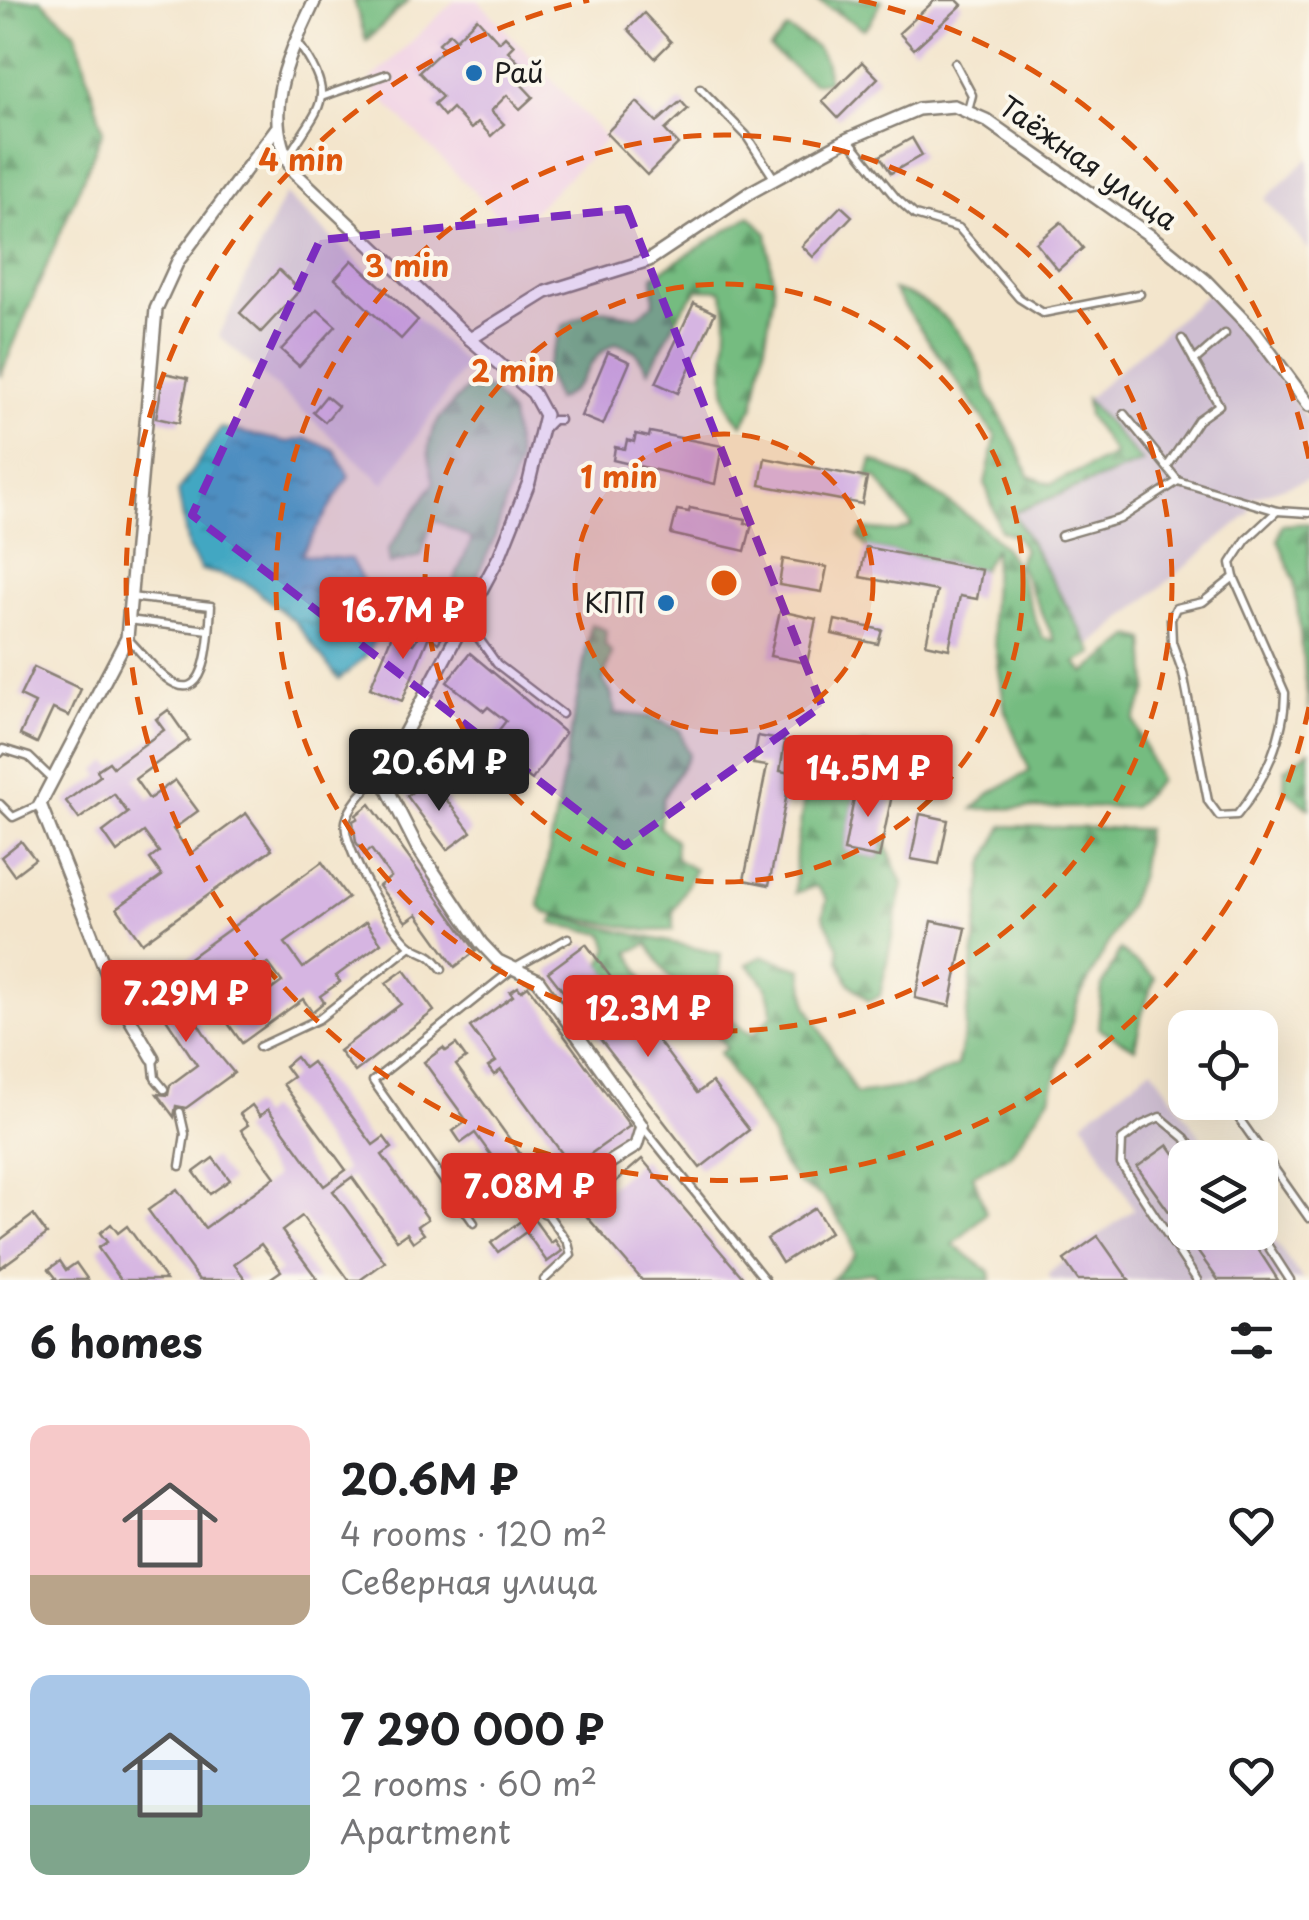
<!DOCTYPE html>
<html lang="en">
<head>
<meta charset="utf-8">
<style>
	:root { --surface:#fff; --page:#f2f2f2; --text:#202124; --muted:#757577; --accent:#d93025 }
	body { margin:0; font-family:"Playpen Sans",sans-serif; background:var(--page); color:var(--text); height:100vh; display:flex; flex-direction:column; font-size:38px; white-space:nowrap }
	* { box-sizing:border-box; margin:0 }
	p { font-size:32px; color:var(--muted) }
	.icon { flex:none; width:55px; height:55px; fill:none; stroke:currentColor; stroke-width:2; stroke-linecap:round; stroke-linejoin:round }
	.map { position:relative; height:1280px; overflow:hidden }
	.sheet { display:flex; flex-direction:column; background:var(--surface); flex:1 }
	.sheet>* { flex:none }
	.buttons { position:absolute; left:1168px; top:1010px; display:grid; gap:20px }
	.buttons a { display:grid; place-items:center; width:110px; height:110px; border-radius:20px; background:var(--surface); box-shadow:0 10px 40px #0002; font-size:50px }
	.price { position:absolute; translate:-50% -85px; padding:0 22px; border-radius:10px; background:var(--accent); color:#fff; font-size:32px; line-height:65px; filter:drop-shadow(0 2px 5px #0008) }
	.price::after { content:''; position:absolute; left:50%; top:60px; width:30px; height:22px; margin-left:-15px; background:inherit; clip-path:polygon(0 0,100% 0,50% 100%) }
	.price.selected { background:#222; color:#fff }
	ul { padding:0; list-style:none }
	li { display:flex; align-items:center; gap:30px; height:250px; padding:0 30px }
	li span { display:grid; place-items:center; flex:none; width:280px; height:200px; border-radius:20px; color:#555 }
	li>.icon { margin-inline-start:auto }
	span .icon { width:120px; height:120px; fill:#fffc; stroke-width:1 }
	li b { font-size:42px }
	h2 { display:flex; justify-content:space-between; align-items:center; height:120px; padding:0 30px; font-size:42px }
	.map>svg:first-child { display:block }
	.built { fill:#f0d0e4 }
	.industrial { fill:#cebed1 }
	.forest { fill:url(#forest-firs); stroke:#486c4e; stroke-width:2.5 }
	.water { fill:url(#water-ripples); stroke:#2f626f; stroke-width:2.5 }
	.building { fill:#d6b5e2 }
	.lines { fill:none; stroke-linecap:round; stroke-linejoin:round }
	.service-casing { stroke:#888074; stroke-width:11 }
	.minor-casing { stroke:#888074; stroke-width:16 }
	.service { stroke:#fff; stroke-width:6 }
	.minor { stroke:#fff; stroke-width:11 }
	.marked { fill:#7b2cbf; fill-opacity:0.2; stroke:#7b2cbf; stroke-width:8; stroke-dasharray:20 12; stroke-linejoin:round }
	.ring { fill:none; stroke:#de560d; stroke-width:5; stroke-dasharray:18 12 }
	.poi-dot { fill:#1f6fb2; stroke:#fbf7ec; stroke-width:4 }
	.labels { text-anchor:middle; stroke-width:8; stroke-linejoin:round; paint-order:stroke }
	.poi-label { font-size:28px; fill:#1c1c1c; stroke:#fbf7ec; text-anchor:start }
	.street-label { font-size:28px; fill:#1c1c1c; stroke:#fbf7ec }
	.centre { fill:#de560d; stroke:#fbf7ec; stroke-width:5 }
	.ring-label { font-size:30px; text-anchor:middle; font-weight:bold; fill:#de560d; stroke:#fbf7ec; stroke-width:8; stroke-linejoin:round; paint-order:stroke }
</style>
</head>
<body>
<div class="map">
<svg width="1309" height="1280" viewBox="0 0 1309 1280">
	<defs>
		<pattern id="forest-firs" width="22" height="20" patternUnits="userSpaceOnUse" patternTransform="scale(2.5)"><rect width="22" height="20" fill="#74bc80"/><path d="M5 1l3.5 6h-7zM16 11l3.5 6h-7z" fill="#5e9868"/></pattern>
		<pattern id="water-ripples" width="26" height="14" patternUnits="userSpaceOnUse" patternTransform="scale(2.5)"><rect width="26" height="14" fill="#42a7c2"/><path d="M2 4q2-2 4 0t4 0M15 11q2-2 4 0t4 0" fill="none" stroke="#36879d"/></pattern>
	</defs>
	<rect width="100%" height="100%" fill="#fbf7ec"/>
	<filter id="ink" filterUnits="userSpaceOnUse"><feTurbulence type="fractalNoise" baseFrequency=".01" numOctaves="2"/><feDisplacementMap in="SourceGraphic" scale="20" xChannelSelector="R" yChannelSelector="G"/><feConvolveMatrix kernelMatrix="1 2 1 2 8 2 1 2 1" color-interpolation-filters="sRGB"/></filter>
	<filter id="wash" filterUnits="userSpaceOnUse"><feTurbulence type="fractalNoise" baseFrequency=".0048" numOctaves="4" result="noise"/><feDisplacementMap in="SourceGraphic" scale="40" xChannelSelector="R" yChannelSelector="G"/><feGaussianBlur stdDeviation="2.25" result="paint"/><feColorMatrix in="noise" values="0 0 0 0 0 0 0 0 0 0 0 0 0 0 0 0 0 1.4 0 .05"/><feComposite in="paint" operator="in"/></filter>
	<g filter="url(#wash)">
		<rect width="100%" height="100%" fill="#f3e5cc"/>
		<polygon class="built" points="455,0 478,0 607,139 521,223 507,225 367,84"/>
		<g class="industrial">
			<polygon points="1309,158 1309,250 1265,199"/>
			<polygon points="285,194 466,364 384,484 219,336"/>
			<polygon points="1208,293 1265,358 1309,422 1309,479 1252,498 1249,514 1090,646 1013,513 1141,462 1086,399"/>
			<polygon points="1152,1068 1215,1157 1185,1158 1185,1232 1260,1232 1260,1221 1303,1280 1051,1280 1047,1274 1134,1209 1083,1121"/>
		</g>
		<g class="forest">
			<polygon points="0,0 41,0 76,32 103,131 0,377"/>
			<polygon points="354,0 409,0 366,41"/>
			<polygon points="816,0 882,0 870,23 864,29"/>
			<path d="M787,29C813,44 828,49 828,81L813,83L770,49Z"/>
			<path d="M750,216L767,233L774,293L754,406L742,425C738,419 730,411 728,405C717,367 736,326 721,290L698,289L681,311L649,371L635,351L617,343C582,358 591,385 556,400L545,370L563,326L596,309L638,316L654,303L653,276Z"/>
			<path d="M893,290C936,300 963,331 981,371C985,380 986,391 991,400C1006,425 1019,449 1029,476L1051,484L1115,455L1088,415L1086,399L1142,462L1013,513L1094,653L1076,663L1085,673L1132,636L1145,640L1148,689L1134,720L1159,781L1133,807L973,809L990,793L1030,771L1005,711L991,615L995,547L982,570L866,547L858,536L863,529L896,532L912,526L876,477L867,478L872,460C908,474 992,525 1011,558C1024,580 1031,613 1043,638L1055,641L1018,563L1024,549L1016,536L1000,530L985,483L996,437Z"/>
			<path d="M470,385L490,389L511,415L518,463L494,539L468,596L451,588L472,539L433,519L421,556L390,564L388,550L434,483C419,431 436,422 470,385Z"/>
			<polygon points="1309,523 1309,710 1294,580 1278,540 1282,525"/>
			<polygon points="591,624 606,630 605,645 612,653 603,681 611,693 616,713 651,717 680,730 689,755 663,798 659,827 675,840 676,859 695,870 673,912 673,930 649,931 546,913 539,906"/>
			<polygon points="864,745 891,748 882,783 885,789 857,784 844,851 879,858 883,838 903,884 880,996 869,1001 849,983 839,961 839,948 823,916 827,899 816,886 795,893 796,850 809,769"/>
			<polygon points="1309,751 1309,808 1284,790 1285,769"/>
			<path d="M1003,826L1146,829L1140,876L1128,906L1078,1000L1050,1097L1010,1155L973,1175L986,1213L953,1245L990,1272L991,1280H876L874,1272L831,1280L855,1255L849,1235L823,1197L800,1185L779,1160L772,1136L719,1053L727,1048L664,970L648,944L629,952L643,978L625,996L601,965L609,948L604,934L552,923L555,916L721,954C717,977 724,994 727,1017L746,1032L754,1034L772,1015C772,991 763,980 747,964L763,956L802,969L807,1005L856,1094L912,1086L957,1066L965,1030L984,864Z"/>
			<polygon points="1120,950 1155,978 1142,1013 1135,1048 1098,1028 1102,986"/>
		</g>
		<path class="water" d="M221,428L288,442L306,438L335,450L349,476L301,555L351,559C366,586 387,621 369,651C363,662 348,671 339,680L295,622L244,581L201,570L188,548L178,491Z"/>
		<g id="blocks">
			<g class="building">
				<polygon points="935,0 957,0 962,5 914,49 899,33"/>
				<polygon points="644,13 671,42 655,58 628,29"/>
				<polygon points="477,18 499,42 505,36 514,45 508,51 529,74 520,83 533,97 520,109 507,95 491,111 504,124 491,136 478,122 471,129 452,108 444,116 434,104 442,97 419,72 444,49 439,43 450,33 456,39"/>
				<polygon points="862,62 878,78 838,118 822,101"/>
				<polygon points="681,101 688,109 665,130 678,144 647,175 606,133 637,102 657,122"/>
				<polygon points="912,138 922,155 891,173 880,156"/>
				<polygon points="841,206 852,216 813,257 802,246"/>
				<polygon points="1061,222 1083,248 1058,270 1036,243"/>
				<polygon points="352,260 418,320 401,339 335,279"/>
				<polygon points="279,270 300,290 261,332 240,313"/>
				<polygon points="694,303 715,313 678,393 656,383"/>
				<polygon points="318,310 336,326 299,366 281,350"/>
				<polygon points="608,352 630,362 603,425 581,416"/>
				<polygon points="164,373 188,378 179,423 156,418"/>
				<polygon points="326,396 338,406 325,422 313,412"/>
				<polygon points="650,432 722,446 715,484 613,460 615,447 625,449 627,440 634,442 636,434 649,437"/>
				<polygon points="765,458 867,478 862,504 760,485"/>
				<polygon points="690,508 746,519 745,523 752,524 745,551 671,534 677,510 689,512"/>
				<polygon points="866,547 982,570 977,599 960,596 949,649 926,644 937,591 860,577"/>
				<polygon points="783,559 827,567 822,592 779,585"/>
				<polygon points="780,611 816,619 807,663 770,656"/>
				<polygon points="433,616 437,618 434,624 446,632 438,643 429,636 402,701 370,688 392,635 413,644"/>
				<polygon points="835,620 882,630 878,644 832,634"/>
				<polygon points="470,653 565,733 532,780 515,767 520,761 507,751 510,747 495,735 506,721 488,707 484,711 447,682"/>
				<polygon points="34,667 81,689 69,716 53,709 37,743 20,735 35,703 20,696"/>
				<polygon points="168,710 189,740 135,779 149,799 175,780 198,811 173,829 190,854 246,813 272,849 142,943 117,908 162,876 150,859 159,852 144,832 117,852 103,832 128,813 114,794 79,819 66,801 100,776 97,770 109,762 113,767 164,730 156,719"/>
				<polygon points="758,736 785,741 780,771 791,773 769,885 744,880 767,766 753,764"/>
				<polygon points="430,778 471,832 447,850 407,796"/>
				<polygon points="857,783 893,790 879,858 844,851"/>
				<polygon points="370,804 476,951 455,967 417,914 406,922 379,886 391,877 371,849 364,854 356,842 353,821 358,818 356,815"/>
				<polygon points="920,814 948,820 939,864 911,859"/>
				<polygon points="21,841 35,859 14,875 1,857"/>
				<polygon points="322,862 348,898 285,943 303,968 366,922 381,943 336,976 340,982 320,996 324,1002 312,1012 303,999 242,1043 227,1022 282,982 268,963 259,969 254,962 209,995 184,962"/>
				<polygon points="932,921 966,928 950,1006 915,998"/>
				<polygon points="586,944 697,1093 712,1082 749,1130 700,1168 548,972"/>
				<polygon points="159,965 216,1051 234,1073 186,1108 176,1106 174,1117 157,1094 168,1095 170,1085 197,1065 139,978"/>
				<polygon points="404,970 434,1011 355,1072 339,1051 401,1004 386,983"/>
				<polygon points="528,986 630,1126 572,1167 501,1070 494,1075 488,1067 496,1062 470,1027 513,996 510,992 518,987 521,991"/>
				<polygon points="456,1044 466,1058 456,1065 529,1166 540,1158 551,1174 540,1181 545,1188 525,1202 475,1133 461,1143 453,1131 467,1121 424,1062 443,1048 446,1051"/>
				<polygon points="296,1057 304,1068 312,1062 373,1145 384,1137 392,1148 382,1155 428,1219 418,1226 424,1234 413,1242 407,1233 397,1240 352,1177 333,1191 385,1262 360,1280 349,1280 302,1216 282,1231 318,1280 268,1280 281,1271 261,1244 234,1264 246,1280 199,1280 148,1210 177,1189 205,1228 275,1177 241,1130 248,1125 240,1114 252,1105 260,1116 268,1109 324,1186 346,1170 283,1084 293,1077 285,1066"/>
				<polygon points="1168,1145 1185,1169 1185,1232 1230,1232 1233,1238 1247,1232 1278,1280 1218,1280 1137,1167"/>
				<polygon points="213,1158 230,1180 210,1194 194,1172"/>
				<polygon points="642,1159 745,1280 642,1280 582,1211"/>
				<polygon points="815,1208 830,1232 782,1263 767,1239"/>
				<polygon points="530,1214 551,1243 555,1240 562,1251 547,1262 526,1232 498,1252 491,1243"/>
				<polygon points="33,1215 47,1234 0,1268 0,1240"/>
				<polygon points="111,1224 118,1233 127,1226 166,1280 121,1280 98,1248 107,1242 100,1233"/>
				<polygon points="1098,1236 1129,1280 1078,1280 1064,1260"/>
				<polygon points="60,1261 66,1270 76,1263 88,1280 53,1280 56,1278 49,1269"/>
			</g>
		</g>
	</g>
	<g filter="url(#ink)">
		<use href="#blocks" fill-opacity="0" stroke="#888074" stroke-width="2.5"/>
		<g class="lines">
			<g class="service-casing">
				<g id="service">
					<polyline points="955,63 972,95 968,110"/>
					<polyline points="700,88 746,135 774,178"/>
					<polyline points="321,97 387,74"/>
					<polyline points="849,140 896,198 915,215 959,228 1019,298 1043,313 1140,294"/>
					<path d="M287,159C316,107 341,102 298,43"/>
					<polyline points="1194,361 1225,334"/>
					<polyline points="1124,414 1178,481 1277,511 1309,513"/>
					<polyline points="545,428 553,420 560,420"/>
					<polyline points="1167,467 1198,420 1219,405 1182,339"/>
					<polyline points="1061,536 1120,519 1178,481"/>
					<path d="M1234,577L1203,602L1176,608L1171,619L1172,642L1183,673L1208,801L1219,816L1237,815C1264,783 1285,735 1285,693L1234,577L1231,563L1246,540L1277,511"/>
					<polyline points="128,620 209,630"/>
					<polyline points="467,622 497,664 562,714"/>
					<path d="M128,639C140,651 152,667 166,678C210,713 209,628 211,606L130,597"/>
					<polyline points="0,753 3,749 29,757 53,780"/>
					<path d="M384,771C370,786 351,801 346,821C340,844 392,932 411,946C427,957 427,949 442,969"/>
					<polyline points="0,804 13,817 39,805"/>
					<polyline points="259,1047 319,1019 411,946"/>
					<polyline points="153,1059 155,1078 164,1089"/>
					<polyline points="1238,1117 1309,1218"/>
					<polyline points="642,1126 765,1280"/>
					<polyline points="180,1166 185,1134 180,1112"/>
					<polyline points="474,1223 373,1081 513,969 568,938"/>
					<polyline points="1259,1232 1290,1280"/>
					<polyline points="544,1280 571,1255 568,1243 546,1212"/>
					<polyline points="1197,1280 1121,1164 1122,1140 1142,1125 1160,1117 1185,1138 1198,1158"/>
				</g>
			</g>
			<g class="minor-casing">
				<g id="minor">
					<path d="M315,0C289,56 258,114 294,172L470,339L533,393L545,415L529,482L500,555L385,770L386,786L417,847L481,943L498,961L538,980L642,1126L636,1146L591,1174L545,1211"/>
					<polyline points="470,339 546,292 649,260 751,192 848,139 918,109 954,106 986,120 1152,237 1206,281 1255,332 1309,405"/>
					<polyline points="153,1058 115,994 40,804 127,638 156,309 178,261 276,129"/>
				</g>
			</g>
			<use href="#service" class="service"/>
			<use href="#minor" class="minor"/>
		</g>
	</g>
	<path class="marked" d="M627,209L822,706L624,846L192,515L320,240Z"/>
	<circle cx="724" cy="583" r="149" fill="#de560d" fill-opacity=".12"/>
	<g class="ring">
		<circle cx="724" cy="583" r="149"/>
		<circle cx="724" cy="583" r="299"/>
		<circle cx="724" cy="583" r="448"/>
		<path d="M1309 707A598 598 0 1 1 589 0M859 0A598 598 0 0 1 1309 459"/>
	</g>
	<g class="poi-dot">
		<circle cx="474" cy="73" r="10"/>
		<circle cx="666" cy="603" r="10"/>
	</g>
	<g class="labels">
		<g class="poi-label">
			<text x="494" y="83">Рай</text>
			<text x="646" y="613" text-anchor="end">КПП</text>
		</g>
		<g class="street-label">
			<text transform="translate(1088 163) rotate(35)" y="10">Таёжная улица</text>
		</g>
	</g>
	<circle cx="724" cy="583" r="15" class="centre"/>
	<g class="ring-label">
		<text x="301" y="171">4 min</text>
		<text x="407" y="277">3 min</text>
		<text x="513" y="382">2 min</text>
		<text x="619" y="488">1 min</text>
	</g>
</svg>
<div class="buttons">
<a><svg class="icon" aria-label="locate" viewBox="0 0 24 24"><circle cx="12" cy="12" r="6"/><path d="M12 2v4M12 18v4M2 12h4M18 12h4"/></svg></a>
<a><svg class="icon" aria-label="layers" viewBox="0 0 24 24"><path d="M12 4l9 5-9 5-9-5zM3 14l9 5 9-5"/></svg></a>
</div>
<b class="price" style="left:403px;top:662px">16.7M ₽</b>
<b class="price selected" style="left:439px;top:814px">20.6M ₽</b>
<b class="price" style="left:868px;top:820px">14.5M ₽</b>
<b class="price" style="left:186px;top:1045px">7.29M ₽</b>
<b class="price" style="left:648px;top:1060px">12.3M ₽</b>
<b class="price" style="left:529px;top:1238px">7.08M ₽</b>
</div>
<section class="sheet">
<h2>6 homes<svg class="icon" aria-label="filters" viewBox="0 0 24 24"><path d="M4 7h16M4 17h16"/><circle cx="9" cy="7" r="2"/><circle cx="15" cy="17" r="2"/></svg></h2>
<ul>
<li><span style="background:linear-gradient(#f6c9c9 75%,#b9a48a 0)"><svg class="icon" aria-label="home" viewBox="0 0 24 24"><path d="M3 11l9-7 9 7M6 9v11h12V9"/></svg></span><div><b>20.6M ₽</b><p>4 rooms · 120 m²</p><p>Северная улица</p></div><svg class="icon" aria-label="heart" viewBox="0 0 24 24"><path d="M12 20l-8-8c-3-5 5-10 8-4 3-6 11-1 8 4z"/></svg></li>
<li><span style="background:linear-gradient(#a9c7e8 65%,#7fa58c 0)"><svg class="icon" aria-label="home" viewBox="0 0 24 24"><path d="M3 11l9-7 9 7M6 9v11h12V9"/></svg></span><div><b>7 290 000 ₽</b><p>2 rooms · 60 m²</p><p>Apartment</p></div><svg class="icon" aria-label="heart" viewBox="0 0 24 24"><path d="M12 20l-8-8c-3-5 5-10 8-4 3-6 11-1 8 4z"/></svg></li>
</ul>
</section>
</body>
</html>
